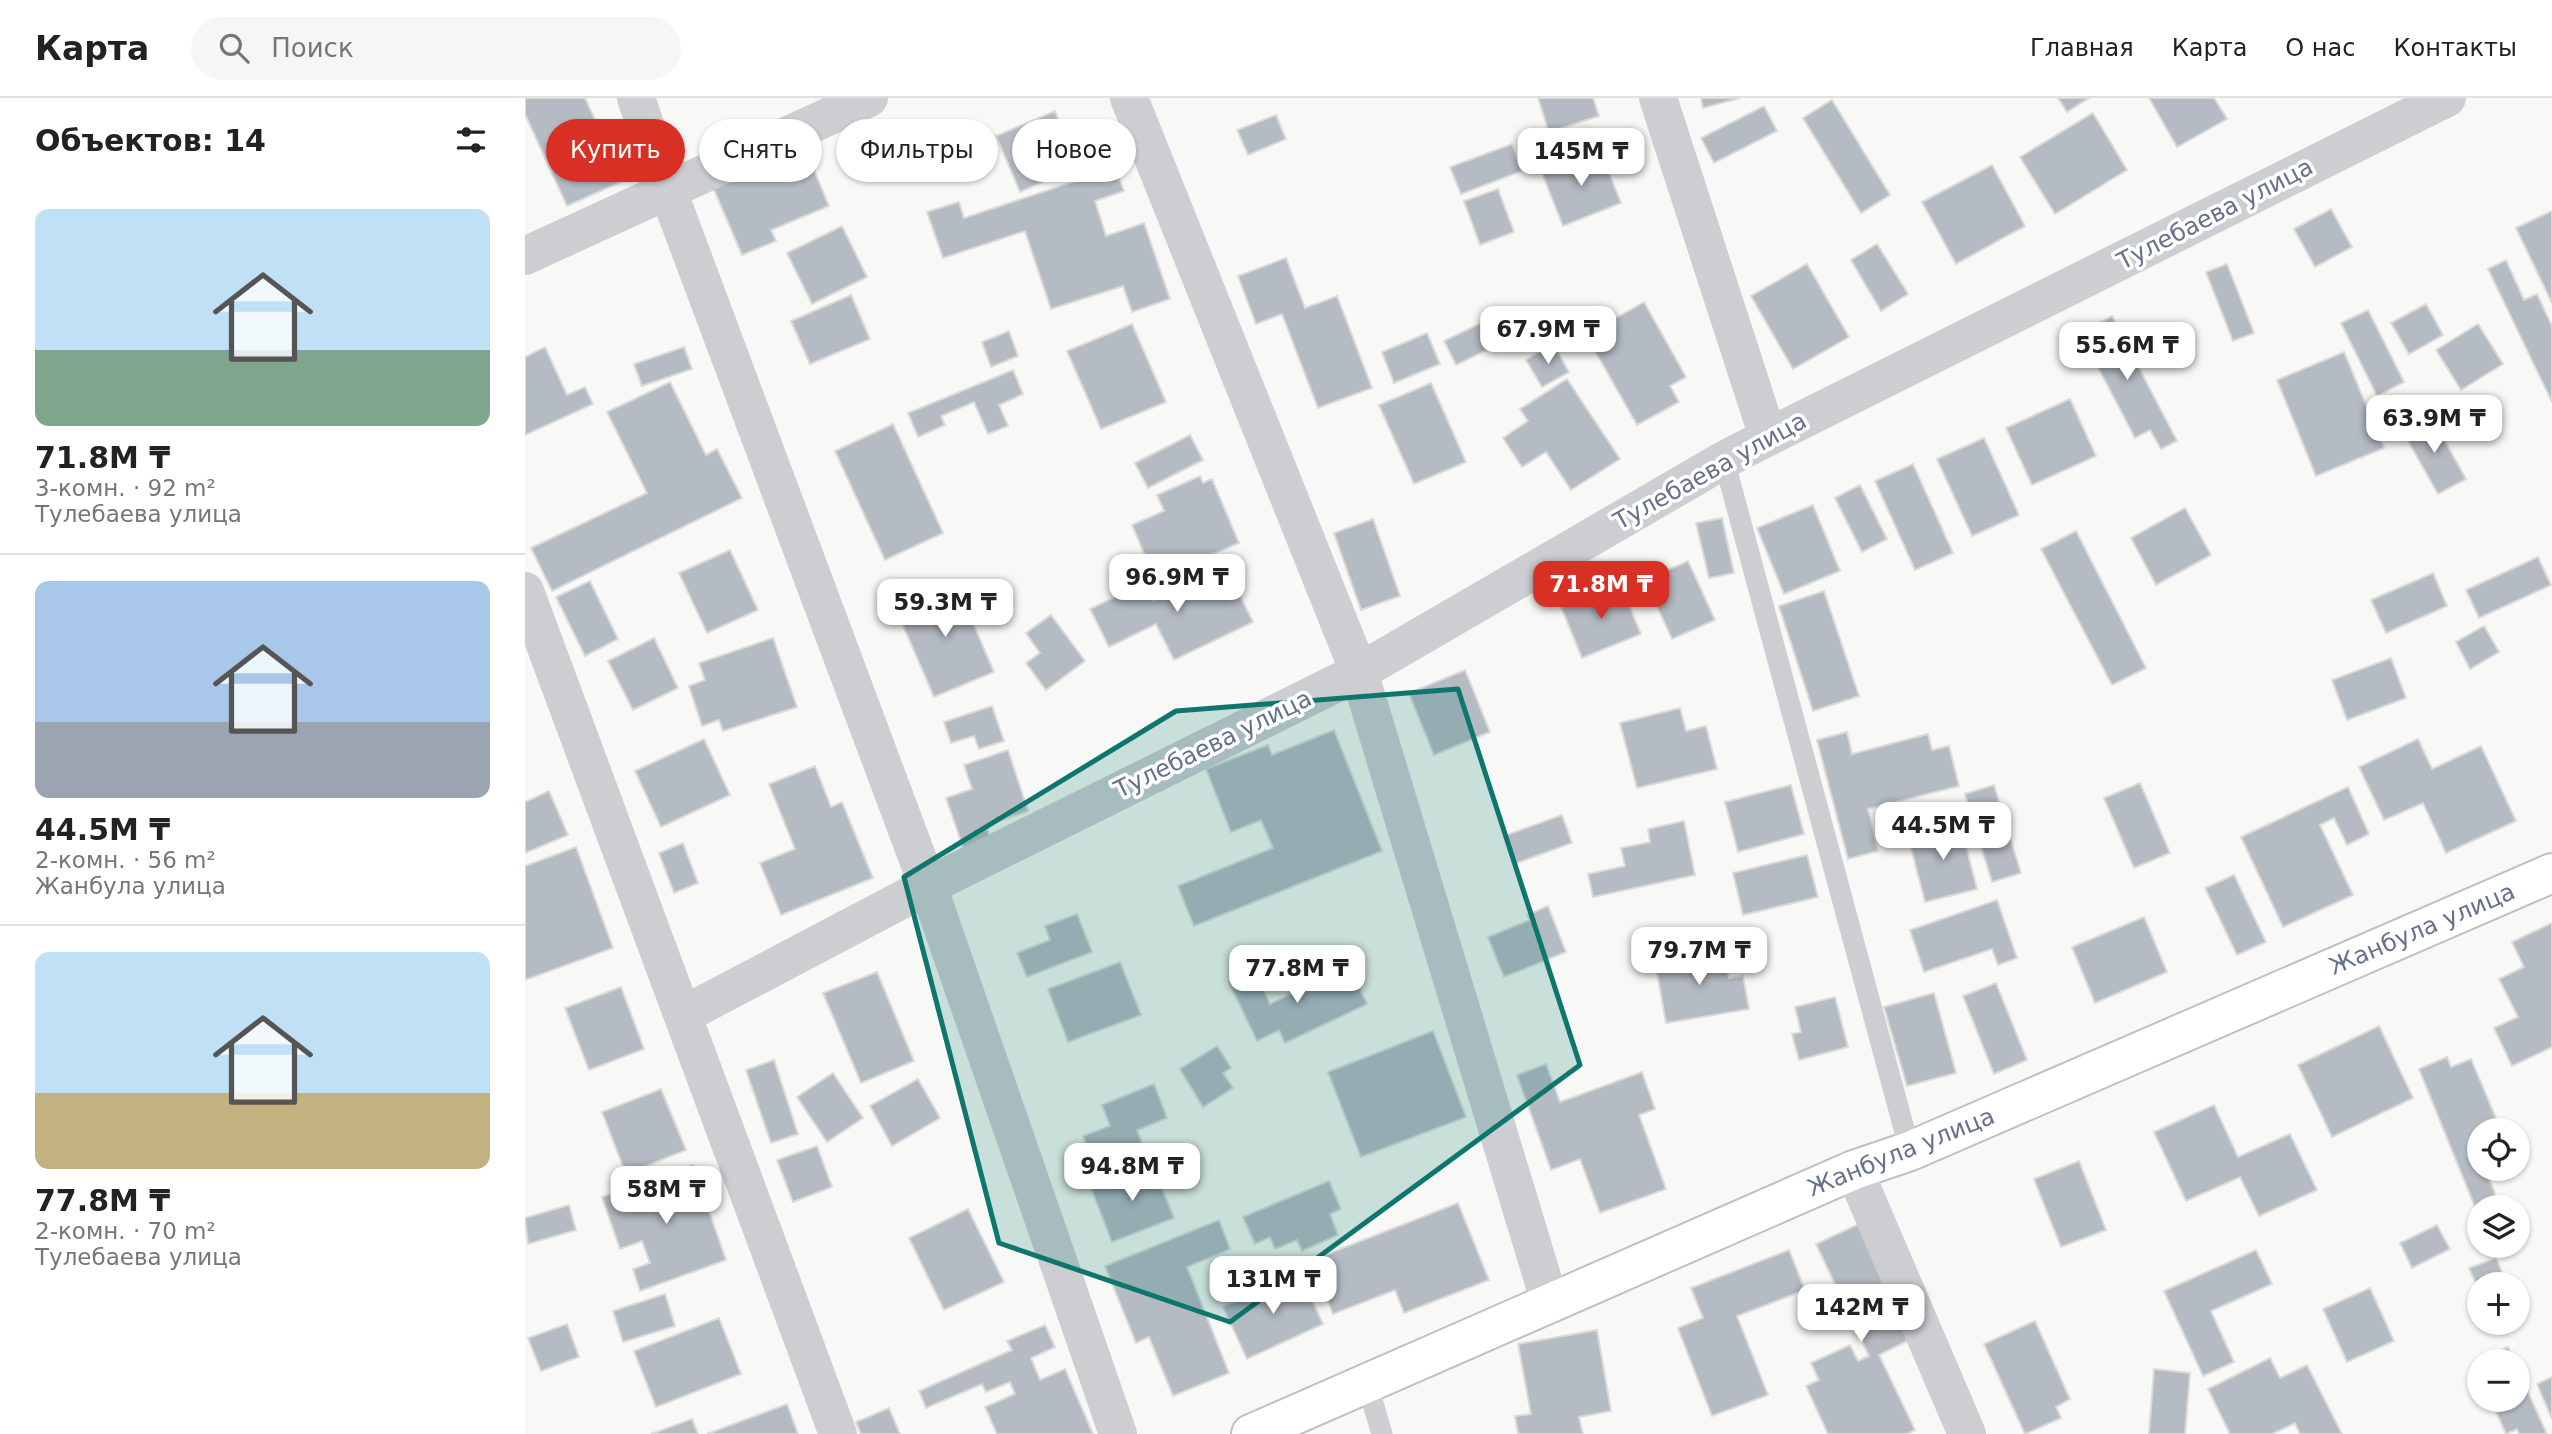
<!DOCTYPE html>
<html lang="ru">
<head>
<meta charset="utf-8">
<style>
	:root { --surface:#fff; --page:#f6f6f6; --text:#222; --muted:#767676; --line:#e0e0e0; --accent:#d93025 }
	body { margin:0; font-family:"DejaVu Sans",sans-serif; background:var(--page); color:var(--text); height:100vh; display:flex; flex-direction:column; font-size:26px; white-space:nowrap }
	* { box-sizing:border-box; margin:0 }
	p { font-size:23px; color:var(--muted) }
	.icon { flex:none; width:38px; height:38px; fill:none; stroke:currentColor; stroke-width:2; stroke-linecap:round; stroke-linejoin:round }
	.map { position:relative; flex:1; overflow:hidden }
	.sheet { display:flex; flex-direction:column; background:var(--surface); width:525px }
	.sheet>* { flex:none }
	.top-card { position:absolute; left:21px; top:21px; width:665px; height:63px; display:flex; gap:14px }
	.tools { position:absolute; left:1942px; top:1020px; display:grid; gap:14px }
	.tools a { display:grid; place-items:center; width:63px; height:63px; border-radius:50%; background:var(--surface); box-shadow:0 2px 5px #0004; font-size:35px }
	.price { position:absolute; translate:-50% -60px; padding:0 16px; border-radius:14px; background:#fff; color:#222; font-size:23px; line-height:46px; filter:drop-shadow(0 2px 4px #0008) }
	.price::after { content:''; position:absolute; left:50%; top:42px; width:21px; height:16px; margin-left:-10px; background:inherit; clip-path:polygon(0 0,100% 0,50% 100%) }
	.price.current { background:var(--accent); color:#fff }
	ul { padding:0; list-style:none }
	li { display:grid; align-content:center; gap:14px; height:371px; padding:0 35px }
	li+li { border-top:2px solid var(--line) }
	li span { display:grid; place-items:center; height:217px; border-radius:14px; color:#555 }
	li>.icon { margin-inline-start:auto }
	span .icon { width:126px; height:126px; fill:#fffc; stroke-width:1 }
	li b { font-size:30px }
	h2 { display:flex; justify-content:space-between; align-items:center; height:84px; padding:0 35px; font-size:30px }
	.tag { padding:0 24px; border-radius:32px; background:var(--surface); box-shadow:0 2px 5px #0004; font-size:24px; line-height:63px }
	.tag.current { background:var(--accent); color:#fff }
	header { display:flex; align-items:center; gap:42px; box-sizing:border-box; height:98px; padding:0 35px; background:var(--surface); border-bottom:2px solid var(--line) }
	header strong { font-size:33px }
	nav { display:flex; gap:38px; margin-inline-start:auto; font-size:24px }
	.search { width:490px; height:63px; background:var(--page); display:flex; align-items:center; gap:18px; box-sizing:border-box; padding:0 24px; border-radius:38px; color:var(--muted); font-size:26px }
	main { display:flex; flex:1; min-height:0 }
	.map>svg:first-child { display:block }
	.building { fill:#b5bbc3; stroke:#dadbd8; stroke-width:2 }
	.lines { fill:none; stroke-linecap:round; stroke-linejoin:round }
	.secondary-casing { stroke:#bdc0c7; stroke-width:42 }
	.lane { stroke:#ccced2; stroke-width:21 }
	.street { stroke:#ccced2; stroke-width:38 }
	.secondary { stroke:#fff; stroke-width:38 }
	.marked { fill:#0f766e; fill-opacity:0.2; stroke:#0f766e; stroke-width:5; stroke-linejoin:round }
	.labels { text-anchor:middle; stroke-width:7; stroke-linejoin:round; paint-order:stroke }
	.street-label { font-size:24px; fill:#65728b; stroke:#fff }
</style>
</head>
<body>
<header>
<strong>Карта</strong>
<div class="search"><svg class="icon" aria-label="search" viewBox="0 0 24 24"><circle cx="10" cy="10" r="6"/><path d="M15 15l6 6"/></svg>Поиск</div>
<nav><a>Главная</a><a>Карта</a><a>О нас</a><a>Контакты</a></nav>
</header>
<main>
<section class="sheet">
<h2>Объектов: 14<svg class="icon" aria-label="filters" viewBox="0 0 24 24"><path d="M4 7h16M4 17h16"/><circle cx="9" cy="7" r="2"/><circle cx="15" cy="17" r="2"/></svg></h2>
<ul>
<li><span style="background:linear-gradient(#bfe0f5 65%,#7fa58c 0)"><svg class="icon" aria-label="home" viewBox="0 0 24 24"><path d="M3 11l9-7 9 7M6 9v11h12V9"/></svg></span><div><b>71.8M ₸</b><p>3-комн. · 92 m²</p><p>Тулебаева улица</p></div></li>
<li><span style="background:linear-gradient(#a9c7e8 65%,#9aa5b1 0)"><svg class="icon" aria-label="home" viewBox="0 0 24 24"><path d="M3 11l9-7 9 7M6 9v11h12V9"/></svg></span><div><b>44.5M ₸</b><p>2-комн. · 56 m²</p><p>Жанбула улица</p></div></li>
<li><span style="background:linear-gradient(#bfe0f5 65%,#c2b280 0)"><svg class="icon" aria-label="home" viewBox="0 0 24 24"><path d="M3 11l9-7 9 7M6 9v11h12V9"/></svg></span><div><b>77.8M ₸</b><p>2-комн. · 70 m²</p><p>Тулебаева улица</p></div></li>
</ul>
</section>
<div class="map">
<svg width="2027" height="1336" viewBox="0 0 2027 1336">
	<rect width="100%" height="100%" fill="#f8f9f6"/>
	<g class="building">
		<polygon points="0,0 60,0 98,83 42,108 0,16"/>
		<polygon points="1013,0 1068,0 1074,18 1024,34"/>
		<polygon points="1176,0 1215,0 1178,10"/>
		<polygon points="1533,0 1564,0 1542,14"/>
		<polygon points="1624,0 1689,0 1702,21 1652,49"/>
		<polygon points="1307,2 1365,97 1336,115 1278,20"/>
		<polygon points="1239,8 1252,33 1189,65 1176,40"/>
		<polygon points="530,13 553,69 495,94 471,38"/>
		<polygon points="1568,15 1602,72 1530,116 1495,59"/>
		<polygon points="751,17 761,41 723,57 712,32"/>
		<polygon points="987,46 997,73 936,96 925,69"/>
		<polygon points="279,48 304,108 246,132 251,143 217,157 187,87"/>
		<polygon points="1075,52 1096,105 1038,128 1017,75"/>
		<polygon points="1467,67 1500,128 1431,166 1397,104"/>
		<polygon points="590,70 599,93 570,103 581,138 619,125 645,201 607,214 598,188 526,211 500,133 418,160 402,114 434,104 439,120"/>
		<polygon points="973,91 989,134 955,147 939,103"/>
		<polygon points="1806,111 1827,149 1790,169 1769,131"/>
		<polygon points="2027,113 2027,205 1991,130"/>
		<polygon points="317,128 342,179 287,206 262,155"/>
		<polygon points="1352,146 1383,196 1356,213 1326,162"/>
		<polygon points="761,160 780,210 812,198 847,290 793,310 757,216 731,226 713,178"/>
		<polygon points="1981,162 1999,202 2012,196 2027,228 2027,304 1963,171"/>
		<polygon points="1282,166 1324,239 1268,271 1226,198"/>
		<polygon points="1702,166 1729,235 1708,243 1681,174"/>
		<polygon points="326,197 345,241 285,266 266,223"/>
		<polygon points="1119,204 1161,279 1145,288 1154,304 1112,327 1061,237"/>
		<polygon points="1901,206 1918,237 1884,256 1866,225"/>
		<polygon points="1843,212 1879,284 1852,298 1816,225"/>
		<polygon points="1587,218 1652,343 1636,351 1625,332 1610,340 1555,235"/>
		<polygon points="956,225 968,249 931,267 919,243"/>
		<polygon points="607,226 641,304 576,331 542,253"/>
		<polygon points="1953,226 1978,266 1936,292 1911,252"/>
		<polygon points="484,233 493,258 466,269 457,244"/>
		<polygon points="902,235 915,266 869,285 857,254"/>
		<polygon points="1028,246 1044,274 1017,289 1001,262"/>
		<polygon points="20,249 42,297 60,289 68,306 0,337 0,259"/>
		<polygon points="159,249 167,271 117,288 109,266"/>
		<polygon points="1819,254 1859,350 1791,378 1752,282"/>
		<polygon points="488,272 498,296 474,307 483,328 463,336 449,304 416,318 420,327 393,339 383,315"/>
		<polygon points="1042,281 1095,361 1046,392 1021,354 997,369 978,340 1003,323 995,311"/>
		<polygon points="145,284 181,357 192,351 217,400 27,493 6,450 122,395 82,314"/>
		<polygon points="906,285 941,364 889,386 854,307"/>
		<polygon points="1545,301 1571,358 1507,387 1481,330"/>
		<polygon points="1906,318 1941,381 1913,396 1878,334"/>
		<polygon points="368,326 418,435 360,462 310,353"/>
		<polygon points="665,337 678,362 623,390 610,365"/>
		<polygon points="1459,340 1494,417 1447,438 1412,361"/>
		<polygon points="1388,366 1428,455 1390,472 1350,383"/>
		<polygon points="675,378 678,385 687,381 714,445 630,481 607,427 639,413 632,397"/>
		<polygon points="1335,387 1362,441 1337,454 1310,400"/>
		<polygon points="1288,407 1315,473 1259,496 1232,430"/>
		<polygon points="1660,410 1686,457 1631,487 1606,440"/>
		<polygon points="1197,420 1209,475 1184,480 1171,425"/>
		<polygon points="848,421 875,498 836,512 809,435"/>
		<polygon points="1551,433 1621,570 1587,587 1516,451"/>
		<polygon points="205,452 233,512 182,535 154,475"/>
		<polygon points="2013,459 2026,487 1954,520 1941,492"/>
		<polygon points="1163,463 1190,522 1147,541 1120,482"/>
		<polygon points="700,468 728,524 649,562 631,526 584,549 565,511 619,485 628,503"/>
		<polygon points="1908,475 1922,508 1861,535 1846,502"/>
		<polygon points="65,483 93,541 60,558 31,499"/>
		<polygon points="430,483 469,574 409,599 370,509"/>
		<polygon points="1095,485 1116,536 1057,560 1036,509"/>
		<polygon points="1299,493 1334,598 1288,613 1254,508"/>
		<polygon points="526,517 560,563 521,592 501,565 515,555 501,535"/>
		<polygon points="1959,528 1974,554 1945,571 1931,544"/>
		<polygon points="129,540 153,590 108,612 83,563"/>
		<polygon points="248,540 272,609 198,633 194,622 177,628 164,588 180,582 174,565"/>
		<polygon points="1866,560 1881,600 1822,622 1807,582"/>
		<polygon points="940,572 965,634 909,657 884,595"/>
		<polygon points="467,608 479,643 454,651 449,638 426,645 419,624"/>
		<polygon points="1155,610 1161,633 1181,628 1192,671 1112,690 1095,625"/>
		<polygon points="809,632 857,753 669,828 653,788 748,750 736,722 706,734 681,671 743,647 747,657"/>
		<polygon points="1322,634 1327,656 1403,636 1407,652 1424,648 1434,688 1343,711 1353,753 1323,761 1292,642"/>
		<polygon points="179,641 205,697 136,729 110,673"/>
		<polygon points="1893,641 1907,671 1956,648 1991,723 1921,755 1898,705 1859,722 1834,669"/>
		<polygon points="483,652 503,713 461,727 466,743 439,752 421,700 447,691 439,667"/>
		<polygon points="290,668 306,709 317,704 348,780 256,817 235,765 270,751 244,686"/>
		<polygon points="1615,685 1645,755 1609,770 1579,700"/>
		<polygon points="1266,687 1279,736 1213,754 1200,704"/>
		<polygon points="1469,687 1496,775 1467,784 1440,696"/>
		<polygon points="1823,689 1844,736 1822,747 1809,720 1795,727 1828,797 1758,829 1716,739"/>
		<polygon points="24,693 43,737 0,755 0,704"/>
		<polygon points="1037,717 1047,745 989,766 979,738"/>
		<polygon points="1159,723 1170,777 1068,799 1063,776 1100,768 1096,750 1125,744 1123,731"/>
		<polygon points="1435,725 1452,791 1400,804 1383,738"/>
		<polygon points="158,745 173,785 149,795 134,755"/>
		<polygon points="51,749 88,850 0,882 0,768"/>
		<polygon points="1282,757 1293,799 1218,817 1208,775"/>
		<polygon points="1709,777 1741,844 1712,857 1680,790"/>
		<polygon points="1472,802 1492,860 1473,867 1467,851 1399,874 1385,832"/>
		<polygon points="1023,808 1041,854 979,879 963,839 1005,822 1002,817"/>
		<polygon points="552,816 567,854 502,879 492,855 525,842 520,828"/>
		<polygon points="1619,819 1642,874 1570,905 1547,849"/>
		<polygon points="2027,825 2027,949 1987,968 1969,930 1993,919 1974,881 1999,869 1987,844"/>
		<polygon points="1199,851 1204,880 1218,878 1224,911 1141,925 1130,863"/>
		<polygon points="595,864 616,917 543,944 523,891"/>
		<polygon points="824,869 842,906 760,945 754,932 732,943 704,884 729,872 745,906"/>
		<polygon points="352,874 389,963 336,985 298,895"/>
		<polygon points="1471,885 1502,962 1469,976 1438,898"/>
		<polygon points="96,889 119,951 64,972 40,910"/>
		<polygon points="1409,895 1431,975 1382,988 1359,909"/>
		<polygon points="1310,899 1323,949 1274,962 1267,936 1276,934 1270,909"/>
		<polygon points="1854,928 1888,1000 1807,1039 1773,967"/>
		<polygon points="908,933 941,1019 836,1059 803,974"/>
		<polygon points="692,948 706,970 698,975 708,990 678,1009 655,971"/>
		<polygon points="1922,959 1926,969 1946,961 1976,1032 1955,1032 1955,1044 1950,1046 1955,1057 1955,1071 1960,1071 1974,1105 1955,1110 1952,1114 1894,971"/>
		<polygon points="249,962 273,1036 246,1045 221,972"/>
		<polygon points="1021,966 1035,1004 1117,974 1130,1011 1114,1017 1141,1091 1075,1115 1055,1061 1026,1072 992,977"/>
		<polygon points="308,975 338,1020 302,1044 272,999"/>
		<polygon points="393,981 415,1020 367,1048 345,1008"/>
		<polygon points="629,986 642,1020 612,1032 618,1048 569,1067 558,1038 585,1028 577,1007"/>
		<polygon points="136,991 161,1052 101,1076 77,1014"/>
		<polygon points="1689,1007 1713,1059 1765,1036 1792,1092 1734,1118 1715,1079 1661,1103 1629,1034"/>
		<polygon points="292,1048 307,1089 268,1104 252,1062"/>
		<polygon points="1554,1063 1581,1132 1536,1149 1509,1081"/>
		<polygon points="627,1066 649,1120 587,1144 566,1090"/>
		<polygon points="168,1067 201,1162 115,1193 108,1171 125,1165 117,1143 95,1151 77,1099"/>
		<polygon points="804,1083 816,1111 805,1116 813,1137 777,1153 772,1142 750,1151 745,1139 730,1146 718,1119"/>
		<polygon points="933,1105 964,1182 879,1215 870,1192 808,1216 787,1162"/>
		<polygon points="44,1107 51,1132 3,1146 0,1120"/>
		<polygon points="443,1111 479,1184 419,1212 384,1140"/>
		<polygon points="694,1122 705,1151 662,1169 704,1275 648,1298 624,1239 611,1245 580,1168"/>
		<polygon points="1336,1125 1390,1239 1354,1257 1390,1332 1382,1336 1303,1336 1281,1288 1294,1282 1286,1265 1325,1247 1333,1263 1344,1258 1291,1146"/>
		<polygon points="1912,1127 1925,1151 1887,1170 1875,1145"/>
		<polygon points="1264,1152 1280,1192 1212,1218 1243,1297 1187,1318 1153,1230 1178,1220 1166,1190"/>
		<polygon points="1731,1152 1747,1186 1686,1213 1709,1264 1678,1278 1639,1193"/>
		<polygon points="1971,1160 1982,1186 1955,1186 1955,1195 1944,1170"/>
		<polygon points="774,1174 798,1226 722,1261 698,1209"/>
		<polygon points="1845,1190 1869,1243 1822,1264 1798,1211"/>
		<polygon points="140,1196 150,1228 98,1244 88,1213"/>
		<polygon points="194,1220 216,1276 131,1309 109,1253"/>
		<polygon points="1510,1223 1545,1301 1531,1309 1536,1320 1500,1336 1459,1246"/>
		<polygon points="42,1226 54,1259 16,1273 3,1240"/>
		<polygon points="520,1227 530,1249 506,1260 515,1282 540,1271 568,1336 472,1336 460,1309 490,1296 485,1284 461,1294 457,1286 401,1310 394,1293 487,1252 482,1243"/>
		<polygon points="1072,1232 1086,1313 1054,1319 1058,1336 993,1336 990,1318 1006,1316 993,1246"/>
		<polygon points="1983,1249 1989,1264 1955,1264 1955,1278 1949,1264"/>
		<polygon points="1745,1260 1755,1280 1782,1267 1817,1336 1775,1336 1770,1325 1747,1336 1705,1336 1683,1291"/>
		<polygon points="1629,1271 1665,1275 1660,1336 1624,1336"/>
		<polygon points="1993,1272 2022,1336 1994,1336 1992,1331 1981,1336 1966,1302 1993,1302"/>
		<polygon points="2027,1279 2027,1321 2012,1286"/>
		<polygon points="262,1306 273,1336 182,1336"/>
		<polygon points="364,1310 375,1336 336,1336 331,1324"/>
		<polygon points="167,1321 173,1336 126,1336"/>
	</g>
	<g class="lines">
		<g class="secondary-casing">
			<polyline id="secondary" points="726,1336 1329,1072 1385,1053 2027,775"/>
		</g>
		<g class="lane">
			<polyline points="1199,362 1385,1053"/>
			<polyline points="842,1285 857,1336"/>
		</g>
		<g class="street">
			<polyline points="111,0 143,93 403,788 593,1336"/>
			<polyline points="604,0 834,574 1025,1205"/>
			<polyline points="1133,0 1243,339"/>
			<polyline points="0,158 344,0"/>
			<polyline points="0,493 313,1336"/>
			<polyline points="158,917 403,788 834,574 1199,362 1243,339 1922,0"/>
			<polyline points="1329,1072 1442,1336"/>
		</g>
		<use href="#secondary" class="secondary"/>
	</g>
	<path class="marked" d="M933,591L1055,967L705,1224L474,1145L379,779L651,613Z"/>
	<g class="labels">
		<g class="street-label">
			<text transform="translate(1690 116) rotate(-27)" y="8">Тулебаева улица</text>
			<text transform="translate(1185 373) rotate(-29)" y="8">Тулебаева улица</text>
			<text transform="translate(688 646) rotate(-26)" y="8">Тулебаева улица</text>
			<text transform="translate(1897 831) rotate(-23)" y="8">Жанбула улица</text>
			<text transform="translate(1376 1054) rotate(-22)" y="8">Жанбула улица</text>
		</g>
	</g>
</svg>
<div class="tools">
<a><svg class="icon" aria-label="locate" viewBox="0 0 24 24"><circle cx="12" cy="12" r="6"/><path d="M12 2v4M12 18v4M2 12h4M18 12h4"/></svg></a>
<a><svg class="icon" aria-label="layers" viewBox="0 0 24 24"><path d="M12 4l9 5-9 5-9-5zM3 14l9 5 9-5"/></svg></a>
<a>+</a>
<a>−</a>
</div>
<b class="price" style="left:1056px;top:90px">145M ₸</b>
<b class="price" style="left:1023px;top:268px">67.9M ₸</b>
<b class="price" style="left:1602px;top:284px">55.6M ₸</b>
<b class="price" style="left:1909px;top:357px">63.9M ₸</b>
<b class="price" style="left:652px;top:516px">96.9M ₸</b>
<b class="price current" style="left:1076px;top:523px">71.8M ₸</b>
<b class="price" style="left:420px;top:541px">59.3M ₸</b>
<b class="price" style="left:1418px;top:764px">44.5M ₸</b>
<b class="price" style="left:1174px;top:889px">79.7M ₸</b>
<b class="price" style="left:772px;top:907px">77.8M ₸</b>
<b class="price" style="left:607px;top:1105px">94.8M ₸</b>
<b class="price" style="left:141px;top:1128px">58M ₸</b>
<b class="price" style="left:748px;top:1218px">131M ₸</b>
<b class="price" style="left:1336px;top:1246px">142M ₸</b>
<div class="top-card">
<a class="tag current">Купить</a>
<a class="tag">Снять</a>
<a class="tag">Фильтры</a>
<a class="tag">Новое</a>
</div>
</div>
</main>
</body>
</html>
